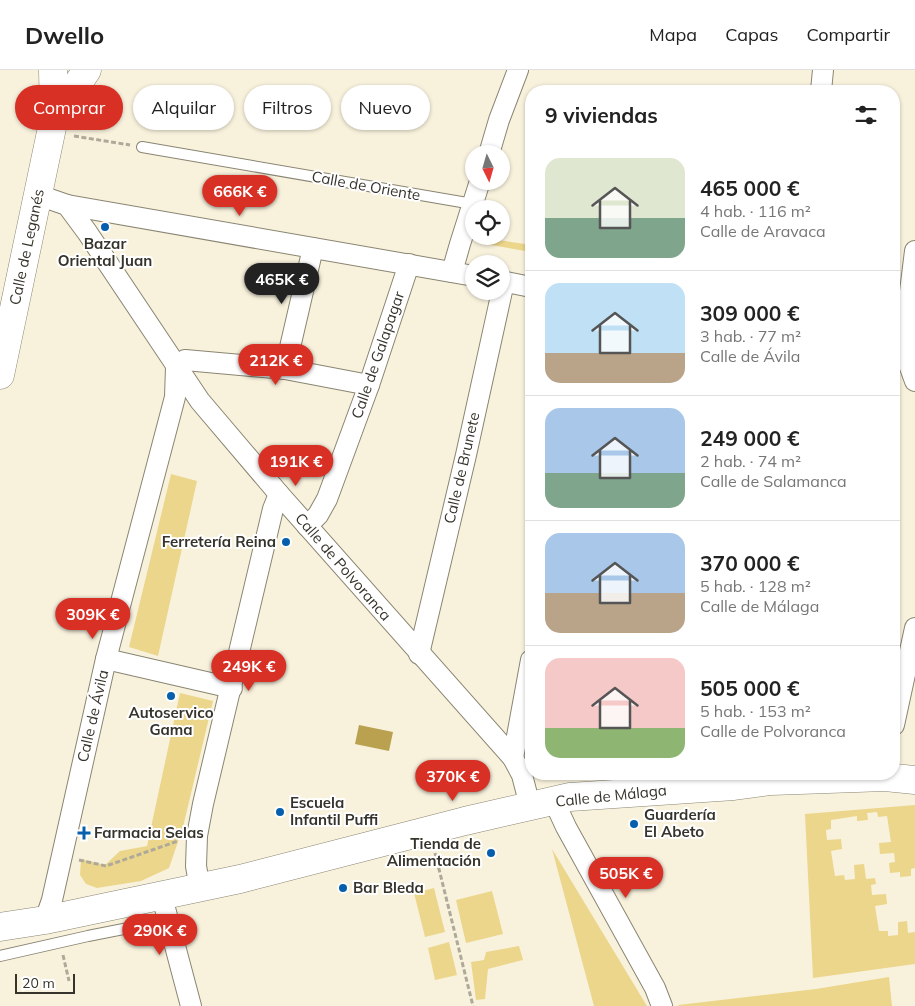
<!DOCTYPE html>
<html lang="es">
<head>
<meta charset="utf-8">
<style>
	:root { --surface:#fff; --page:#f6f6f6; --text:#222; --muted:#767676; --line:#e0e0e0; --accent:#d93025 }
	body { margin:0; font-family:Mulish,sans-serif; background:var(--page); color:var(--text); height:100vh; display:flex; flex-direction:column; font-size:19px; white-space:nowrap }
	* { box-sizing:border-box; margin:0 }
	p { font-size:16px; color:var(--muted) }
	.icon { flex:none; width:28px; height:28px; fill:none; stroke:currentColor; stroke-width:2; stroke-linecap:round; stroke-linejoin:round }
	.map { position:relative; flex:1; overflow:hidden }
	.sheet { position:absolute; left:525px; top:15px; width:375px; height:695px; display:flex; flex-direction:column; background:var(--surface); border-radius:20px; box-shadow:0 1px 4px #0004 }
	.sheet>* { flex:none }
	.guide { position:absolute; left:15px; top:15px; width:435px; height:45px; display:flex; gap:10px }
	.needle { width:32px; rotate:175deg }
	.fabs { position:absolute; left:465px; top:75px; display:grid; gap:10px }
	.fabs a { display:grid; place-items:center; width:45px; height:45px; border-radius:50%; background:var(--surface); box-shadow:0 1px 4px #0004; font-size:25px }
	.scale { position:absolute; left:15px; bottom:12px; width:60px; box-sizing:border-box; padding-left:5px; border:2px solid #35332b; border-top:0; font-size:14px; line-height:18px; white-space:nowrap; color:#35332b; -webkit-text-stroke:4px #fff; paint-order:stroke }
	.price { position:absolute; translate:-50% -42px; padding:0 11px; border-radius:18px; background:var(--accent); color:#fff; font-size:16px; line-height:32px; filter:drop-shadow(0 1px 2px #0008) }
	.price::after { content:''; position:absolute; left:50%; top:30px; width:15px; height:11px; margin-left:-8px; background:inherit; clip-path:polygon(0 0,100% 0,50% 100%) }
	.price.current { background:#222; color:#fff }
	ul { padding:0; list-style:none }
	li { display:flex; align-items:center; gap:15px; height:125px; padding:0 20px }
	li+li { border-top:1px solid var(--line) }
	li span { display:grid; place-items:center; flex:none; width:140px; height:100px; border-radius:15px; color:#555 }
	li>.icon { margin-inline-start:auto }
	span .icon { width:60px; height:60px; fill:#fffc; stroke-width:1 }
	li b { font-size:21px }
	h2 { display:flex; justify-content:space-between; align-items:center; height:60px; padding:0 20px; font-size:21px }
	.chip { padding:0 18px; border-radius:22px; background:var(--surface); box-shadow:0 1px 4px #0004; font-size:18px; line-height:45px }
	.chip.current { background:var(--accent); color:#fff }
	header { display:flex; align-items:center; gap:30px; box-sizing:border-box; height:70px; padding:0 25px; background:var(--surface); border-bottom:1px solid var(--line) }
	header strong { font-size:24px }
	nav { display:flex; gap:28px; margin-inline-start:auto; font-size:18px }
	.map>svg:first-child { display:block }
	.green { fill:#ecd68b }
	.water { fill:#b9a14f }
	.lines { fill:none; stroke-linecap:round; stroke-linejoin:round }
	.lane-casing { stroke:#8a8572; stroke-width:12 }
	.street-casing { stroke:#8a8572; stroke-width:22 }
	.secondary-casing { stroke:#8a8572; stroke-width:29 }
	.primary-casing { stroke:#8a8572; stroke-width:29 }
	.path { stroke:#aea999; stroke-width:3; stroke-dasharray:5 2.5; stroke-linecap:butt }
	.lane { stroke:#fff; stroke-width:10 }
	.street { stroke:#fff; stroke-width:20 }
	.secondary { stroke:#fff; stroke-width:28 }
	.primary { stroke:#fff; stroke-width:28 }
	.poi-dot { fill:#065fad; stroke:#fff; stroke-width:2 }
	.labels { text-anchor:middle; stroke-width:4; stroke-linejoin:round; paint-order:stroke }
	.street-label { font-size:15px; fill:#35332b; stroke:#fff }
	.poi-label { font-size:15px; font-weight:bold; fill:#35332b; stroke:#fff; text-anchor:start }
</style>
</head>
<body>
<header>
<strong>Dwello</strong>
<nav><a>Mapa</a><a>Capas</a><a>Compartir</a></nav>
</header>
<div class="map">
<svg width="915" height="936" viewBox="0 0 915 936">
	<rect width="100%" height="100%" fill="#f8f2dd"/>
	<g class="green">
		<polygon points="485,168 531,175 531,182 485,174"/>
		<polygon points="171,404 197,411 158,586 129,577"/>
		<polygon points="180,623 213,631 183,757 169,798 141,811 97,818 86,814 80,805 81,789 105,795 120,781 147,776"/>
		<polygon points="915,735 915,798 911,799 911,806 900,807 900,802 890,803 889,793 895,792 894,783 880,784 879,773 891,772 887,746 878,747 877,742 867,743 868,750 857,751 857,746 831,750 831,759 826,760 827,770 841,769 842,779 831,781 835,806 844,805 845,810 855,809 854,795 864,794 866,809 875,808 876,814 871,815 872,825 886,824 887,834 875,836 879,861 888,861 888,866 898,865 898,852 907,851 908,863 915,862 915,894 813,908 805,744"/>
		<polygon points="552,779 647,936 594,936"/>
		<polygon points="434,818 445,862 425,867 414,823"/>
		<polygon points="492,821 503,864 466,873 456,830"/>
		<polygon points="449,872 457,905 435,910 428,878"/>
		<polygon points="519,876 523,890 488,899 485,929 476,930 471,892 484,890 486,882"/>
		<polygon points="889,907 892,936 679,936 678,935 816,919"/>
	</g>
	<polygon class="water" points="359,655 393,662 389,681 355,674"/>
	<g class="lines">
		<g class="lane-casing">
			<g id="lane">
				<polyline points="142,77 473,134"/>
				<polyline points="0,886 88,866 169,850"/>
			</g>
		</g>
		<g class="street-casing">
			<g id="street">
				<polyline points="821,21 823,0"/>
				<polyline points="489,84 499,50 518,0"/>
				<polyline points="38,125 67,135 87,162 200,331 279,424 513,688 522,705 530,736"/>
				<polyline points="67,135 474,206"/>
				<polyline points="915,181 906,254 907,289 915,311"/>
				<polyline points="452,202 460,174 480,111"/>
				<polyline points="501,211 531,217"/>
				<polyline points="285,299 313,178"/>
				<polyline points="307,456 318,445 327,429 369,315 409,194"/>
				<polyline points="419,584 466,385 504,212"/>
				<polyline points="106,589 232,618"/>
				<polyline points="894,655 915,558"/>
				<polyline points="513,688 531,590"/>
				<polyline points="554,731 566,757 655,918 662,936"/>
				<polyline points="200,819 196,796 197,766 203,734 273,439 279,424"/>
				<polyline points="162,827 191,936"/>
				<polyline points="45,850 52,830 106,589 175,327 176,297 185,290 285,299 369,315"/>
			</g>
		</g>
		<g class="secondary-casing">
			<polyline id="secondary" points="0,857 45,850 240,809 465,751 570,727 734,716 771,711 885,707 915,710"/>
		</g>
		<g class="primary-casing">
			<g id="primary">
				<polyline points="54,48 87,0"/>
				<polyline points="0,305 54,48 53,0"/>
			</g>
		</g>
		<g class="path">
			<polyline points="74,66 130,75"/>
			<polyline points="435,783 473,936"/>
			<polyline points="79,790 106,796 178,771"/>
			<polyline points="63,885 69,911"/>
		</g>
		<use href="#lane" class="lane"/>
		<use href="#street" class="street"/>
		<use href="#secondary" class="secondary"/>
		<use href="#primary" class="primary"/>
	</g>
	<g class="poi-dot">
		<circle cx="105" cy="157" r="5"/>
		<circle cx="286" cy="472" r="5"/>
		<circle cx="171" cy="626" r="5"/>
		<circle cx="280" cy="742" r="5"/>
		<circle cx="634" cy="754" r="5"/>
		<path d="M81.5 755.5h5v5h5v5h-5v5h-5v-5h-5v-5h5z"/>
		<circle cx="491" cy="783" r="5"/>
		<circle cx="343" cy="818" r="5"/>
	</g>
	<g class="labels">
		<g class="street-label">
			<text transform="translate(366 116) rotate(10)" y="5">Calle de Oriente</text>
			<text transform="translate(27 177) rotate(-78)" y="5">Calle de Leganés</text>
			<text transform="translate(378 285) rotate(-71)" y="5">Calle de Galapagar</text>
			<text transform="translate(462 398) rotate(-77)" y="5">Calle de Brunete</text>
			<text transform="translate(343 497) rotate(49)" y="5">Calle de Polvoranca</text>
			<text transform="translate(93 646) rotate(-77)" y="5">Calle de Ávila</text>
			<text transform="translate(611 726) rotate(-6)" y="5">Calle de Málaga</text>
		</g>
		<g class="poi-label">
			<text x="105" y="179" text-anchor="middle">Bazar<tspan x="105" dy="17">Oriental Juan</tspan></text>
			<text x="276" y="477" text-anchor="end">Ferretería Reina</text>
			<text x="171" y="648" text-anchor="middle">Autoservico<tspan x="171" dy="17">Gama</tspan></text>
			<text x="290" y="738">Escuela<tspan x="290" dy="17">Infantil Puffi</tspan></text>
			<text x="644" y="750">Guardería<tspan x="644" dy="17">El Abeto</tspan></text>
			<text x="94" y="768">Farmacia Selas</text>
			<text x="481" y="779" text-anchor="end">Tienda de<tspan x="481" dy="17">Alimentación</tspan></text>
			<text x="353" y="823">Bar Bleda</text>
		</g>
	</g>
</svg>
<div class="fabs">
<a><svg class="needle" viewBox="-14 -14 28 28"><path d="M0-13l5 13h-10z" fill="#e53935"/><path d="M0 13l5-13h-10z" fill="#767676"/></svg></a>
<a><svg class="icon" aria-label="locate" viewBox="0 0 24 24"><circle cx="12" cy="12" r="6"/><path d="M12 2v4M12 18v4M2 12h4M18 12h4"/></svg></a>
<a><svg class="icon" aria-label="layers" viewBox="0 0 24 24"><path d="M12 4l9 5-9 5-9-5zM3 14l9 5 9-5"/></svg></a>
</div>
<div class="scale">20 m</div>
<b class="price" style="left:240px;top:147px">666K €</b>
<b class="price current" style="left:282px;top:235px">465K €</b>
<b class="price" style="left:276px;top:316px">212K €</b>
<b class="price" style="left:296px;top:417px">191K €</b>
<b class="price" style="left:93px;top:570px">309K €</b>
<b class="price" style="left:249px;top:622px">249K €</b>
<b class="price" style="left:453px;top:732px">370K €</b>
<b class="price" style="left:626px;top:829px">505K €</b>
<b class="price" style="left:160px;top:886px">290K €</b>
<div class="guide">
<a class="chip current">Comprar</a>
<a class="chip">Alquilar</a>
<a class="chip">Filtros</a>
<a class="chip">Nuevo</a>
</div>
<section class="sheet">
<h2>9 viviendas<svg class="icon" aria-label="filters" viewBox="0 0 24 24"><path d="M4 7h16M4 17h16"/><circle cx="9" cy="7" r="2"/><circle cx="15" cy="17" r="2"/></svg></h2>
<ul>
<li><span style="background:linear-gradient(#dfe7d0 60%,#7fa58c 0)"><svg class="icon" aria-label="home" viewBox="0 0 24 24"><path d="M3 11l9-7 9 7M6 9v11h12V9"/></svg></span><div><b>465 000 €</b><p>4 hab. · 116 m²</p><p>Calle de Aravaca</p></div></li>
<li><span style="background:linear-gradient(#bfe0f5 70%,#b9a48a 0)"><svg class="icon" aria-label="home" viewBox="0 0 24 24"><path d="M3 11l9-7 9 7M6 9v11h12V9"/></svg></span><div><b>309 000 €</b><p>3 hab. · 77 m²</p><p>Calle de Ávila</p></div></li>
<li><span style="background:linear-gradient(#a9c7e8 65%,#7fa58c 0)"><svg class="icon" aria-label="home" viewBox="0 0 24 24"><path d="M3 11l9-7 9 7M6 9v11h12V9"/></svg></span><div><b>249 000 €</b><p>2 hab. · 74 m²</p><p>Calle de Salamanca</p></div></li>
<li><span style="background:linear-gradient(#a9c7e8 60%,#b9a48a 0)"><svg class="icon" aria-label="home" viewBox="0 0 24 24"><path d="M3 11l9-7 9 7M6 9v11h12V9"/></svg></span><div><b>370 000 €</b><p>5 hab. · 128 m²</p><p>Calle de Málaga</p></div></li>
<li><span style="background:linear-gradient(#f6c9c9 70%,#8fb573 0)"><svg class="icon" aria-label="home" viewBox="0 0 24 24"><path d="M3 11l9-7 9 7M6 9v11h12V9"/></svg></span><div><b>505 000 €</b><p>5 hab. · 153 m²</p><p>Calle de Polvoranca</p></div></li>
</ul>
</section>
</div>
</body>
</html>
